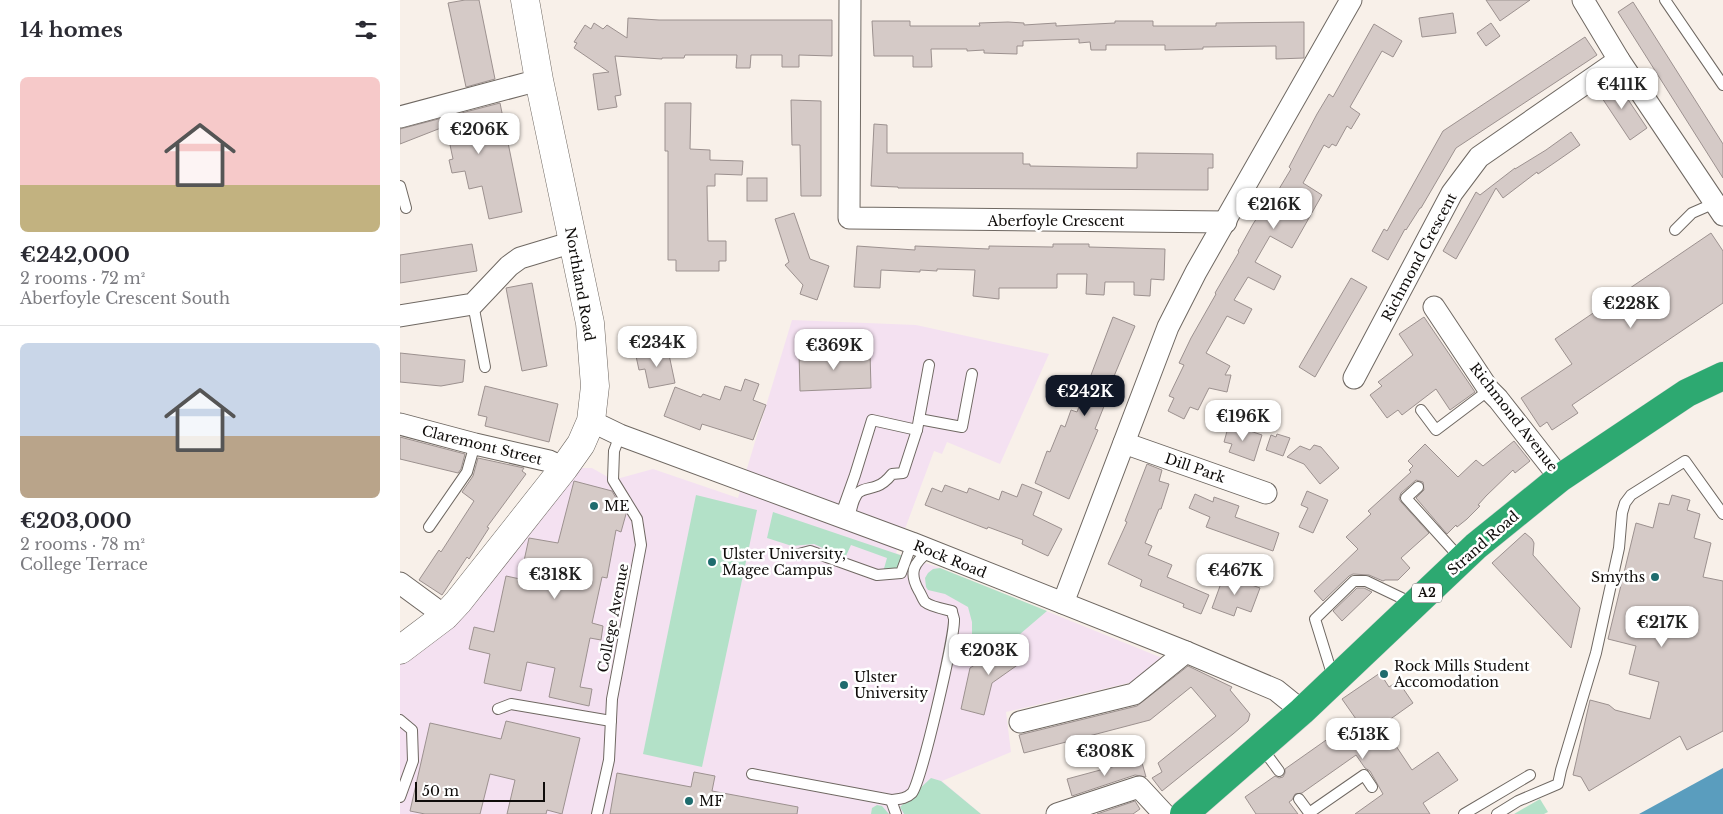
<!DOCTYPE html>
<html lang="en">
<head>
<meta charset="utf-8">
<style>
	:root { --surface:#fff; --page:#f7f7f7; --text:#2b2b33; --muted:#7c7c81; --line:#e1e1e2; --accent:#111827 }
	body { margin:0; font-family:"Libre Baskerville",serif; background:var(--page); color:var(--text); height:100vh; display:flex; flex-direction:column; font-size:19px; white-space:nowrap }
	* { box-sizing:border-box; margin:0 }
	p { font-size:16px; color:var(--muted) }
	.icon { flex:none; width:28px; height:28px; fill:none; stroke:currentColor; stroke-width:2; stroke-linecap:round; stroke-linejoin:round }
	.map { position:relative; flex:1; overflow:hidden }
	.side { display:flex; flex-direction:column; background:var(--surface); width:400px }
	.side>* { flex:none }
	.scale { position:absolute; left:15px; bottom:12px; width:130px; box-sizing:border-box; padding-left:5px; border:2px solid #0f0c0a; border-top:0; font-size:14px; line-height:18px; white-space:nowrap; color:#0f0c0a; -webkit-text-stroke:4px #fff; paint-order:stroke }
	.price { position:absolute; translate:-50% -42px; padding:0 11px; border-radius:10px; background:#fff; color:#222; font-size:16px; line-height:32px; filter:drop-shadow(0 1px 2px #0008) }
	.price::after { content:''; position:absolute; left:50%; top:30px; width:15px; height:11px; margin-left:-8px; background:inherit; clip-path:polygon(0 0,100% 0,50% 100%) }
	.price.active { background:var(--accent); color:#fff }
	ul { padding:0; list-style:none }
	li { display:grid; align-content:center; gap:10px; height:265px; padding:0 20px }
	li+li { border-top:1px solid var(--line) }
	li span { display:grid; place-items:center; height:155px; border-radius:8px; color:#555 }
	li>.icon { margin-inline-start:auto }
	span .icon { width:90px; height:90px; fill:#fffc; stroke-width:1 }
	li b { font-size:21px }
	h2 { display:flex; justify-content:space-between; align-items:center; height:60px; padding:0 20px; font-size:21px }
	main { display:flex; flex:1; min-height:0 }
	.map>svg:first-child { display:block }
	.education { fill:#f4e1f1 }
	.green { fill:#b3e1c8 }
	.water { fill:#5a9dbe }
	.building { fill:#d5cac7; stroke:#9c918f }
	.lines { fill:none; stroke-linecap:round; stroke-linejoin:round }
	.lane-casing { stroke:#6f6862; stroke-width:12 }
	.street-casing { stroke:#6f6862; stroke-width:23 }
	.secondary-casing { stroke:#6f6862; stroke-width:29 }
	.highway-casing { stroke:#cfcece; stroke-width:29 }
	.lane { stroke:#fff; stroke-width:10 }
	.street { stroke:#fff; stroke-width:21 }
	.secondary { stroke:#fff; stroke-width:28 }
	.highway { stroke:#2da971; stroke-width:28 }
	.poi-dot { fill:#1f6c6e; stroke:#fff; stroke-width:2 }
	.labels { text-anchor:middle; stroke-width:5; stroke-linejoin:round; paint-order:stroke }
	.shield { fill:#fff; stroke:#575554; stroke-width:1 }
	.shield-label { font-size:12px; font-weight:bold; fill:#0f0c0a }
	.street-label { font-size:14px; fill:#0f0c0a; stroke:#fff }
	.poi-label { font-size:14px; fill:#0f0c0a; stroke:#fff; text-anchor:start }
</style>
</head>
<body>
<main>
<section class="side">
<h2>14 homes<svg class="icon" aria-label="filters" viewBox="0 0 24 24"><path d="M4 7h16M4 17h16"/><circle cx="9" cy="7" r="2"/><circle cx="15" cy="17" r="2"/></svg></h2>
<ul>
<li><span style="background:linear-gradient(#f6c9c9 70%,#c2b280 0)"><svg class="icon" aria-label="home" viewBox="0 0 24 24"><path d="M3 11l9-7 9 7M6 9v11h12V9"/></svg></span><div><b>€242,000</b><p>2 rooms · 72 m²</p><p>Aberfoyle Crescent South</p></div></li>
<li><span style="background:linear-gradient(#c9d6e8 60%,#b9a48a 0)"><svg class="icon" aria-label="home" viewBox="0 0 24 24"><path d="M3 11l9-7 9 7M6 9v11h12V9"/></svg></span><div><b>€203,000</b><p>2 rooms · 78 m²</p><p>College Terrace</p></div></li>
</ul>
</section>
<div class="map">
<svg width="1323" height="814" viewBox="0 0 1323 814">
	<rect width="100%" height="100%" fill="#f8f0e9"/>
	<polygon class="education" points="392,320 516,325 649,354 600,464 547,442 542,454 534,451 496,553 540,568 767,660 741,680 606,712 611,752 542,781 581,814 0,814 0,664 36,635 180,468 192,468 213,480 253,469 338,498"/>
	<g class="green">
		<polygon points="296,495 357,510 302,767 243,754"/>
		<polygon points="373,512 503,556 497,571 483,572 487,558 451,545 445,558 414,544 392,546 367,538"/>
		<polygon points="540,568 647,611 613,640 592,653 583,640 572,642 572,622 568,607 545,594 528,590 526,587 525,578 528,573 533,569"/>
		<polygon points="531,778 541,781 581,814 504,814 500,807"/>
		<polygon points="1140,799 1148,812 1144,814 1114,814"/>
		<polygon points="477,805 482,806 489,814 471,814 472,808"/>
	</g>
	<polygon class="water" points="1323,768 1323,814 1239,814"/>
	<g class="building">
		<polygon points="65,0 79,0 95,79 66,87 48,3"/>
		<polygon points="1086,0 1130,0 1100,21"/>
		<polygon points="1233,2 1323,144 1323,178 1218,12"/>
		<polygon points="1053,13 1056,33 1022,37 1019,18"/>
		<polygon points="228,18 259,20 432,20 432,56 399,55 399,67 382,67 382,55 351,55 350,68 336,68 337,55 285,55 284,58 262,58 262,59 215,56 221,95 215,96 217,107 198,110 193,74 209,72 174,48 177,43 174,42 185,25 191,29 194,23 203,29 207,25 227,38"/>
		<polygon points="472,21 510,21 510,26 580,26 579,23 608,22 624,23 624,25 656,23 656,26 715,23 715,21 753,21 753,26 816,26 816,23 904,22 904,58 876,59 876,46 803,47 803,49 765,50 765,45 706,45 706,50 691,50 690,42 679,43 679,39 623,41 623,46 617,46 617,54 584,53 584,50 567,51 567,49 531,49 532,67 513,67 513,56 474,56"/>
		<polygon points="1091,23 1100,36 1086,46 1077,33"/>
		<polygon points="974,24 1002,41 993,57 982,51 950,107 960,114 951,129 947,126 936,146 932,144 929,148 924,145 903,183 922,195 892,248 870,236 855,262 881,276 874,290 848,277 834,300 852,309 844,324 827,316 806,353 830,366 825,375 831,375 827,392 809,388 798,410 790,407 784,419 768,411 774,398 769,396 784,365 779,363 791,338 816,294 815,293 839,252 838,251 853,224 870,198 873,199 891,169 889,167 917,114 929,94 933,97"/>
		<polygon points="1185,37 1197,55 1056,148 1021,208 1020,208 1006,230 1005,229 988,260 972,251 984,229 987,231 1043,131"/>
		<polygon points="1215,80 1247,128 1230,140 1198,92"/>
		<polygon points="391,100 421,101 421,196 401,196 400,145 392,145"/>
		<polygon points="100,103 122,212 89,219 82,186 69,189 65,171 52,173 49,160 53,159 46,126 0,144 0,129"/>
		<polygon points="265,103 291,103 290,149 310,150 310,160 343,161 342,175 315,174 315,186 307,186 308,241 326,241 326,261 319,261 319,271 276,271 276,260 268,260 268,151 265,151"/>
		<polygon points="474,124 487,125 487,153 623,153 623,164 630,164 630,166 737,168 737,153 813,154 813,168 808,168 808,190 498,188 498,187 471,186"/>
		<polygon points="1171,132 1180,145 1157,161 1138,174 1137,172 1103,198 1096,188 1056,259 1043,251 1076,192 1080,195 1115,168 1115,169 1146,150"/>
		<rect x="347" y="178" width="20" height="23"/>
		<polygon points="394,213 410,259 429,266 417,300 400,294 403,285 385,265 389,262 375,219"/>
		<polygon points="1311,233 1323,251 1323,303 1172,405 1178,413 1152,430 1147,422 1140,427 1121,398 1172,364 1155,339"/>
		<polygon points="72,244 77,271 0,283 0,255"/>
		<polygon points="653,244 689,244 689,247 765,249 764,280 751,279 750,296 734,295 734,282 705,282 704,295 686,294 687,274 657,274 657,288 599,288 599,299 573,296 575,270 537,269 537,271 520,270 520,272 481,270 480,288 454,287 457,246 515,250 515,246 589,249 589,246 653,247"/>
		<polygon points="951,278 967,287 915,377 899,367"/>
		<polygon points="132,283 147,366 122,371 106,288"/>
		<polygon points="713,317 735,326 712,381 714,381 695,429 698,430 669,499 635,483 647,451 650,452 661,425 665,427 671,410 677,412"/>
		<polygon points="1024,317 1075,392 1050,410 1036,389 1002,415 998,410 987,418 970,395 982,386 978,382 1013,355 999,334"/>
		<polygon points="268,350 275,383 249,388 245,369 239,370 236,356"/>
		<polygon points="426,352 427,354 470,353 471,388 400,391 399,353"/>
		<polygon points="0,353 65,360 63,382 41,386 0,382"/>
		<polygon points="345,379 359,384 353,400 366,405 353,440 302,424 300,430 264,416 275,387 301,397 303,394 320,400 325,386 341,391"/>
		<polygon points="85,386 158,404 149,442 85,426 87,417 78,415"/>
		<polygon points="829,424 862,435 854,461 829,452 832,444 824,442"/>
		<polygon points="877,434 890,438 883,456 866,450 871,435 876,437"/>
		<polygon points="0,437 65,454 61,469 58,473 0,459"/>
		<polygon points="1114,441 1130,461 1115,473 1113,470 1086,496 1078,505 1080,506 1067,519 1057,527 1056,525 1047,534 1016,498 1024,490 1023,482 1016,480 1001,493 999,499 1001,502 1029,533 1001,558 1010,568 998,580 985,580 983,581 969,575 953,574 949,576 923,601 914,591 958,549 946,537 971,514 968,511 1011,472 1009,470 1013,466 1008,461 1025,444 1058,477 1076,460 1083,466"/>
		<polygon points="914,445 921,447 939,468 920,484 904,464 887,457 900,446 910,450"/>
		<polygon points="78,458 124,468 122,471 126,474 87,527 89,528 69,559 67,557 42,595 19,580 39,550 41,552 74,501 62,492 73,476"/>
		<polygon points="747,464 762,470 759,481 769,484 761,509 759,509 745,543 752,546 748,555 772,565 767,577 809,595 801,614 783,607 784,604 740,586 742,580 708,564 727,522 725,521"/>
		<polygon points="174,481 212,491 216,498 214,505 221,507 226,514 221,532 216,530 207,578 202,577 192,623 203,626 201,640 190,638 180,687 192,689 189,706 149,697 155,668 127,662 121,691 84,683 90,654 69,649 74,627 94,632 106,576 120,579 129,538 158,543"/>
		<polygon points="622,484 642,492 633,515 662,529 648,556 622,544 623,540 588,527 587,529 525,505 532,488 542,492 545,485 567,493 569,488 599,500 602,491 617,497"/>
		<polygon points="907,491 928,500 913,533 899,527 908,508 901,505"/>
		<polygon points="795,494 813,502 814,497 839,506 835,517 879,533 873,551 806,527 810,517 789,508"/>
		<polygon points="1272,495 1290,500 1287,510 1300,514 1294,538 1311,543 1303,577 1323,581 1323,731 1287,750 1280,736 1189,791 1181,777 1173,775 1190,700 1209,705 1215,710 1250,719 1259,682 1229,674 1236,646 1208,639 1236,523 1253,528 1259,503 1269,505"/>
		<polygon points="1125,533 1132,539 1134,543 1133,555 1180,608 1171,648 1092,563"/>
		<polygon points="824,575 860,588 851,612 837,607 834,616 812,608"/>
		<polygon points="957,588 964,588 972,592 942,621 933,611"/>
		<polygon points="612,640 626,659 592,683 584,715 561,709 570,668"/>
		<polygon points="788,666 832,687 830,690 850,714 848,721 833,734 762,791 752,778 762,772 758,763 816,716 791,687 750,720 624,753 619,735 737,706"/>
		<polygon points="980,673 989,687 998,681 1013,703 982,725 1012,770 1038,752 1058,780 1023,803 1030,814 955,814 983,794 970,771 965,768 956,755 902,793 895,794 892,800 889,802 898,814 856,814 845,797 875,776 879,778 883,777 885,773 885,769 956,719 942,699"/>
		<polygon points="106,721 180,738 162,814 147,810 146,814 107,814 115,780 90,774 80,814 25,814 10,811 30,723 101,739"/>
		<polygon points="741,759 746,777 735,775 672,796 667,779"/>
		<polygon points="294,772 315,776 312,791 398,807 397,814 210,814 217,773 291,787"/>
		<polygon points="735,801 740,809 733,814 697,814"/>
	</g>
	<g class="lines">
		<g class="lane-casing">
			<g id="lane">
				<polyline points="1265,0 1323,85"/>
				<polyline points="0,186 6,208"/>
				<polyline points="1275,230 1292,213 1315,203"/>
				<polyline points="73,304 85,367"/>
				<polyline points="1021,410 1036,430 1089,390"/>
				<polyline points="519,419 562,427 572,374"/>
				<polyline points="1018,487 1006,498 1061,559"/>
				<polyline points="440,517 455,475 472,420 517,430"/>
				<path d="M449,520C451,511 452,500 458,493C463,488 470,489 477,486C483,484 488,479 492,474L503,473L517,430L529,365"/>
				<polyline points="29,527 67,472 75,444"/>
				<polyline points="395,555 410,551 477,575 501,573 512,543"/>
				<polyline points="933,677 915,619 954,581 966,581 1012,603"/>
				<polyline points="98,709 111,704 211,721"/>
				<polyline points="0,720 12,730 13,761 0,797"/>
				<polyline points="862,748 879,771"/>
				<path d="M352,774L491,800C499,799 506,799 512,793C521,783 555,636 554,619C554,618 552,613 552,611C544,609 531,607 525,602C523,600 521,594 519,591C508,572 514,563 529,551"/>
				<polyline points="899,799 910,814"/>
				<polyline points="491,800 496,814"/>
				<polyline points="909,813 964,775 972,787"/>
				<polyline points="197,814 209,760 212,699 241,545 237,519 213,480 214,451 220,435"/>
				<polyline points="1064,814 1130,775"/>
				<polyline points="1097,814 1118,801 1158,784 1161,770 1196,653 1219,548 1222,513 1225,503 1231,495 1285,461 1323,514"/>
			</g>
		</g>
		<g class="street-casing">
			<g id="street">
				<polyline points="450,0 449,218 826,222"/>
				<polyline points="1183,0 1219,60 1323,215"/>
				<polyline points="0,117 139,80"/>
				<polyline points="1034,307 1089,390 1098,399 1160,478"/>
				<polyline points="0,316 73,304 109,266 120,258 173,242"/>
				<polyline points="954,378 1052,193 1079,157 1219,60"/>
				<polyline points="191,421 220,435 512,543 786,652 876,690 902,711"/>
				<polyline points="0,424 75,444 149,461 164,468"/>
				<polyline points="724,443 866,493"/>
				<polyline points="0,583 45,616"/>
				<polyline points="663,603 768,327 796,272 951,0"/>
				<polyline points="620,722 734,694 786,652"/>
				<polyline points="657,814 739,787 764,814"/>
			</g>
		</g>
		<g class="secondary-casing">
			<polyline id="secondary" points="0,650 45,616 58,602 164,468 181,444 191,421 195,386 190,323 139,80 125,0"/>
		</g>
		<g class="highway-casing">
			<polyline id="highway" points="784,814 902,711 1076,546 1160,478 1287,393 1323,376"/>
		</g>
		<use href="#lane" class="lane"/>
		<use href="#street" class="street"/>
		<use href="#secondary" class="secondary"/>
		<use href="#highway" class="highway"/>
	</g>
	<g class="poi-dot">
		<circle cx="194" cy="506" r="5"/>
		<circle cx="312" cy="562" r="5"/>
		<circle cx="1255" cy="577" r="5"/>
		<circle cx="984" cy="674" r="5"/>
		<circle cx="444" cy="685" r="5"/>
		<circle cx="289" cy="801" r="5"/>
	</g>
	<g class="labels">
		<rect class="shield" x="1012" y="583.5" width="30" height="19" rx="4"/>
		<g class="shield-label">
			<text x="1027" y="597">A2</text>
		</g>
		<g class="street-label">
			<text x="656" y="226">Aberfoyle Crescent</text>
			<text transform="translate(1019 257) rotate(-62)" y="5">Richmond Crescent</text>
			<text transform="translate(180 284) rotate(80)" y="5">Northland Road</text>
			<text transform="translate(1114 417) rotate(52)" y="5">Richmond Avenue</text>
			<text transform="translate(82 445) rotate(14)" y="5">Claremont Street</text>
			<text transform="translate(795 468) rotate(19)" y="5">Dill Park</text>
			<text transform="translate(1083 543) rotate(-41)" y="5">Strand Road</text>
			<text transform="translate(550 559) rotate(22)" y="5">Rock Road</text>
			<text transform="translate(213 618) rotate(-79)" y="5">College Avenue</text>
		</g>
		<g class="poi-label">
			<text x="204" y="511">ME</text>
			<text x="322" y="559">Ulster University,<tspan x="322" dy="16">Magee Campus</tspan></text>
			<text x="1245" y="582" text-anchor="end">Smyths</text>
			<text x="994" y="671">Rock Mills Student<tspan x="994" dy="16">Accomodation</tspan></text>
			<text x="454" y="682">Ulster<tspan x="454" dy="16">University</tspan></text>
			<text x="299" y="806">MF</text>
		</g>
	</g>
</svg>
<div class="scale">50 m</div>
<b class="price" style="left:1222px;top:110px">€411K</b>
<b class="price" style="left:79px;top:155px">€206K</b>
<b class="price" style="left:874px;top:230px">€216K</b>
<b class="price" style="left:1231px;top:329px">€228K</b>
<b class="price" style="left:257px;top:368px">€234K</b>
<b class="price" style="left:434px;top:371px">€369K</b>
<b class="price active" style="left:685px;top:417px">€242K</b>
<b class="price" style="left:843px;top:442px">€196K</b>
<b class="price" style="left:835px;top:596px">€467K</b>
<b class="price" style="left:155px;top:600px">€318K</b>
<b class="price" style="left:1262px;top:648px">€217K</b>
<b class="price" style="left:589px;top:676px">€203K</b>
<b class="price" style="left:963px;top:760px">€513K</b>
<b class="price" style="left:705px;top:777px">€308K</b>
</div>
</main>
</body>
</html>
